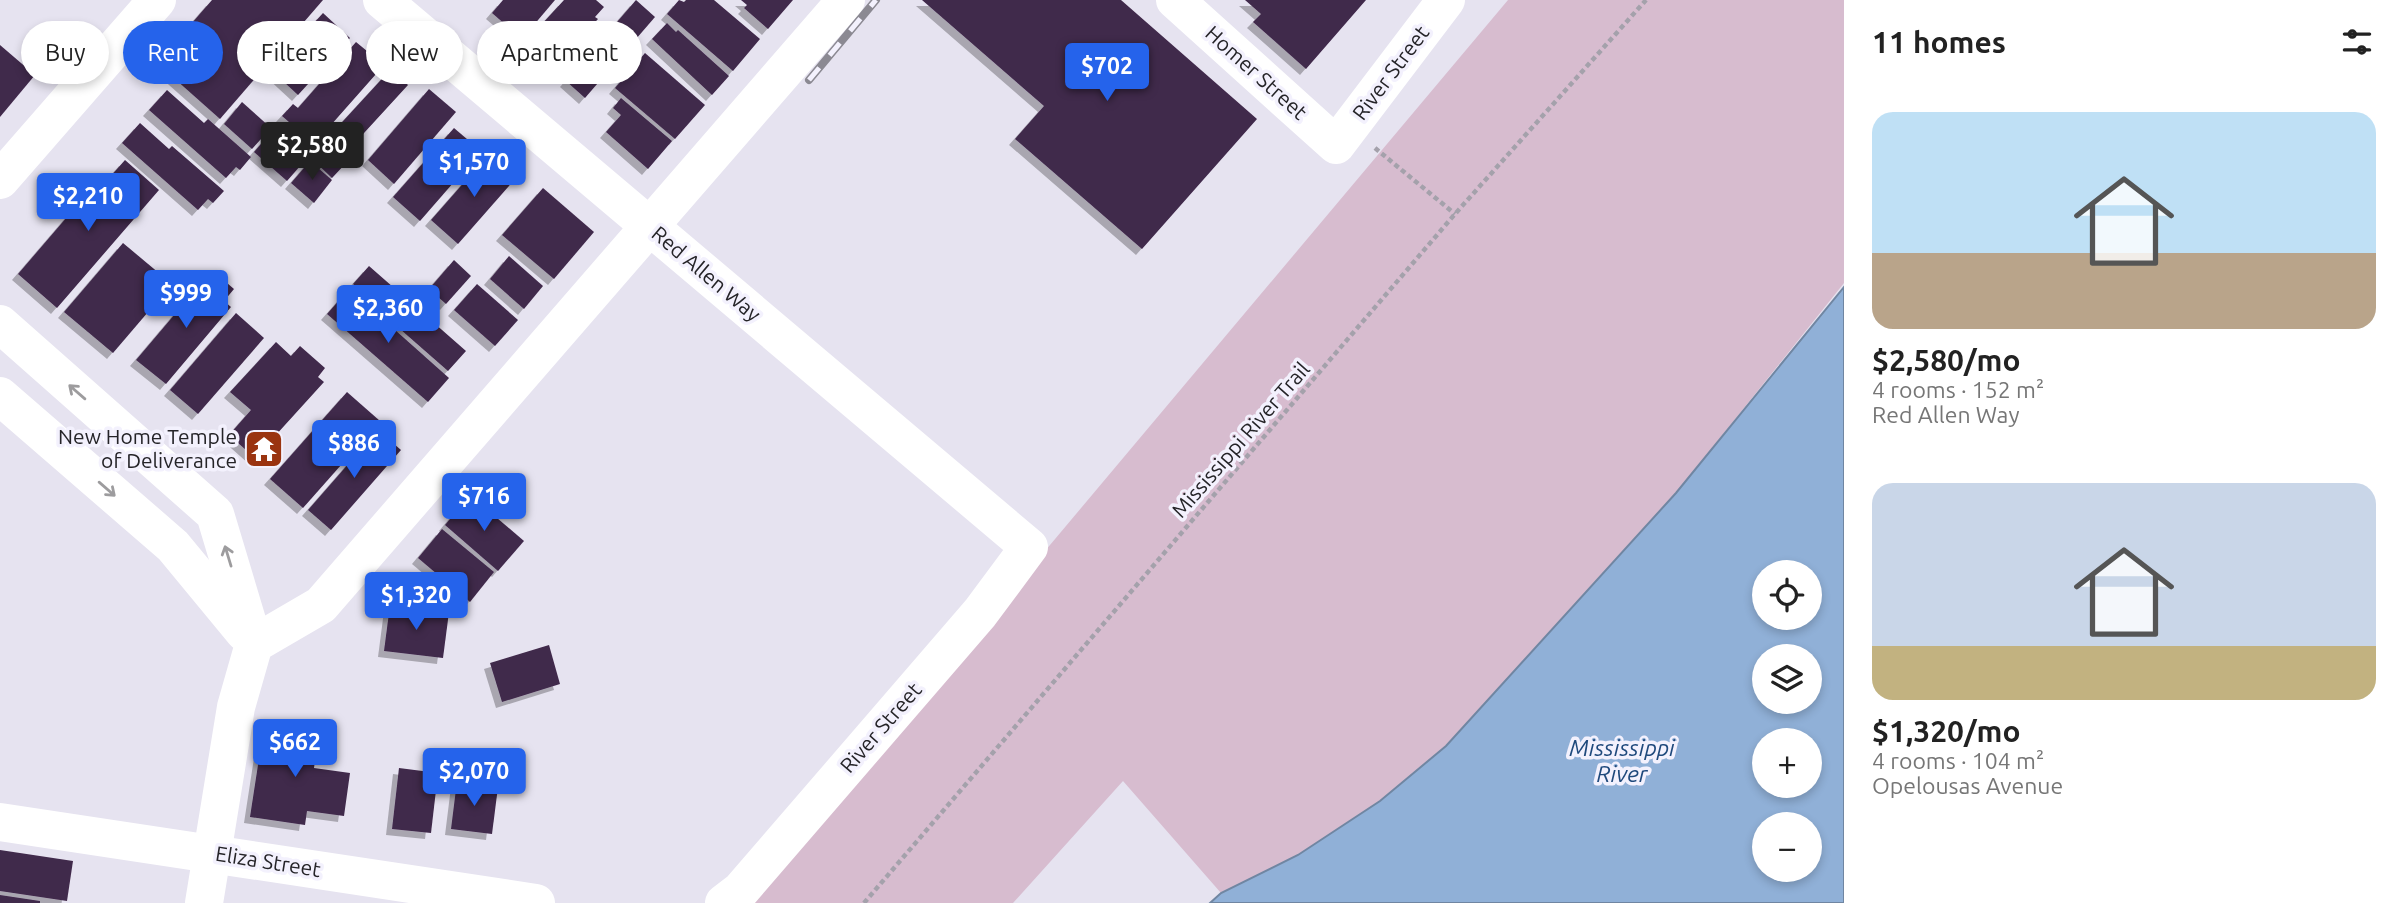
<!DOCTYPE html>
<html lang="en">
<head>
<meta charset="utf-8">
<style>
	:root { --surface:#fff; --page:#f6f6f6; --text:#222; --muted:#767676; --accent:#2563eb }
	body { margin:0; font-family:Ubuntu,sans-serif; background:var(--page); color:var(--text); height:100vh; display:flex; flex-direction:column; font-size:26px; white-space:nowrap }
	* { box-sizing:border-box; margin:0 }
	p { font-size:23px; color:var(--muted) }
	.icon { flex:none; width:38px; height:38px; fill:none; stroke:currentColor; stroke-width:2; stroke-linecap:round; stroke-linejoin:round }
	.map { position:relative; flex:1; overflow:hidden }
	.sheet { display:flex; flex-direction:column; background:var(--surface); width:560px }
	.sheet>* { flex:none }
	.top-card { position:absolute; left:21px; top:21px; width:665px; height:63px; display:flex; gap:14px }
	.fabs { position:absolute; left:1752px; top:560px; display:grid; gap:14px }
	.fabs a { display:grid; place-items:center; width:70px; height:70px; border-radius:50%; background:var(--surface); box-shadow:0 4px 10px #0003; font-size:35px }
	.price { position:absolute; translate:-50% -60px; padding:0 16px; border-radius:7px; background:var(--accent); color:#fff; font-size:23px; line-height:46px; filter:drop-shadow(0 2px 4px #0008) }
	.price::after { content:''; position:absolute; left:50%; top:42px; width:21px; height:16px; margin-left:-10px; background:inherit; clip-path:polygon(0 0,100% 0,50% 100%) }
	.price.current { background:#222; color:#fff }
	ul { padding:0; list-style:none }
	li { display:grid; align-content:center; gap:14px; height:371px; padding:0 28px }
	li span { display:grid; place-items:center; height:217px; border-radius:21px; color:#555 }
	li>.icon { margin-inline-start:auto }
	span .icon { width:126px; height:126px; fill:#fffc; stroke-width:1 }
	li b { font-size:30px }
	h2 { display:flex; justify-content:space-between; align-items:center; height:84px; padding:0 28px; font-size:30px }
	.pill { padding:0 24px; border-radius:32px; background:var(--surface); box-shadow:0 4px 10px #0003; font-size:24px; line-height:63px }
	.pill.current { background:var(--accent); color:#fff }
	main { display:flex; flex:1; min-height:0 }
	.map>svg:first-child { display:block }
	.green { fill:#d7bccf }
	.water { fill:#90b0d7; stroke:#7086a2; stroke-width:2; fill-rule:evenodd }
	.building { fill:#41294b; filter:url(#shadow) }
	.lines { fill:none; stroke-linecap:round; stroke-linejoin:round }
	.path { stroke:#a4a1ab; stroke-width:4.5; stroke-dasharray:5 3.5; stroke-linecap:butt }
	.minor { stroke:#fff; stroke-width:38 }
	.rail-casing { stroke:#8b8992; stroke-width:8 }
	.rail { stroke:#f3f1fd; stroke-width:5; stroke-dasharray:16; stroke-linecap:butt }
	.oneway { stroke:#9d9c9e }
	.labels { text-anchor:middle; stroke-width:7; stroke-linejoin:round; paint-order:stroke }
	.street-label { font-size:21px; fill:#252428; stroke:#f3f1fd }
	.poi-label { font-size:21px; fill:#252428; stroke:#f3f1fd; text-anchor:end }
	.water-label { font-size:23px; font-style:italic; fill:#1f497c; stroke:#f3f1fd }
</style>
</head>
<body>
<main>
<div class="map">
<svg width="1844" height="903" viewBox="0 0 1844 903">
	<defs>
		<filter id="shadow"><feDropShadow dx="-6" dy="6" stdDeviation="0" flood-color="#0004"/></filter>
	</defs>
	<rect width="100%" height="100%" fill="#e6e3f0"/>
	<polygon class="green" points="1508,0 1844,0 1844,283 1676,493 1446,746 1380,801 1298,855 1221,893 1123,781 1013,903 741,903 1050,545"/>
	<path class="water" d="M1844,287V903H1210L1221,893L1298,855L1380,801L1446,746L1676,493ZM1764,572H1810V618H1764ZM1764,656H1810V702H1764ZM1764,740H1810V786H1764ZM1764,824H1810V870H1764Z"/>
	<g class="building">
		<polygon points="212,0 323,0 220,119 157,63"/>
		<polygon points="503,0 555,0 522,39 492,13"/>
		<polygon points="564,0 596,0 604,7 595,17 598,19 547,74 519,49"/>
		<polygon points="636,0 655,17 585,98 566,81"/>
		<polygon points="679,0 684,2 686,0 714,0 760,39 733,71 667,14"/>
		<polygon points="741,0 793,0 768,29 744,8 747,5"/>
		<polygon points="922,0 1121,0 1257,119 1142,249 1015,139 1044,106"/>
		<polygon points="1245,0 1366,0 1306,69 1253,22 1261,14"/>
		<polygon points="323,13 350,38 298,95 271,70"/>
		<polygon points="667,23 676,32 678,30 729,76 712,95 652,39"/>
		<polygon points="356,42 384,65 323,134 326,137 318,147 282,116 293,104 298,108"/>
		<polygon points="0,45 35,75 0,117"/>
		<polygon points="645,53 705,105 675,139 615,88"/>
		<polygon points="391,69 408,85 342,157 347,162 332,178 310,157"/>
		<polygon points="429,89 456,112 394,184 368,160"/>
		<polygon points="167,90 204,123 208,119 251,157 240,170 236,167 226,178 149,110"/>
		<polygon points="621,98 672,141 648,169 606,132 621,115 613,108"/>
		<polygon points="242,102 271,128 252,149 224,124"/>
		<polygon points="140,123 169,149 172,146 224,191 213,203 208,199 198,210 122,143"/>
		<polygon points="454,128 481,151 420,221 393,197"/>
		<polygon points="268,136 301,165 287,181 254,152"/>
		<polygon points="489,154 516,178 458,244 431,220"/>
		<polygon points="125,160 159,190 57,308 18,274 104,174 109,178"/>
		<polygon points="310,161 332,180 314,203 291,183"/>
		<polygon points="543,188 594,232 554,279 502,235"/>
		<polygon points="123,243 172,284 113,353 64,312"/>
		<polygon points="509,256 543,286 524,309 490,279"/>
		<polygon points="454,260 471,276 446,304 429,289"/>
		<polygon points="369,266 466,351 448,371 360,294 361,291 353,284"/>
		<polygon points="220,277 234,289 224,301 231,307 166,384 136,360 203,281 212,288"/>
		<polygon points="477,284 518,320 495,346 454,310"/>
		<polygon points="349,289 449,378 428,402 327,314"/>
		<polygon points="236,313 264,338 198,414 170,390"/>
		<polygon points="276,342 291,356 300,346 325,368 318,377 324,382 255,458 229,435 251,410 230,392"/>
		<polygon points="347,392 380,421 303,508 270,479"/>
		<polygon points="378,430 401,450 331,530 308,510"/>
		<polygon points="470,495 524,541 498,571 445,525"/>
		<polygon points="442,529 494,572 470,602 418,558"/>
		<polygon points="390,605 449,612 443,658 384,651"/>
		<polygon points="549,645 560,684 502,702 490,663"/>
		<polygon points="264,726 319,734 314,768 350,773 344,816 307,811 305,825 250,817"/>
		<polygon points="399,768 438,773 431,833 392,829"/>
		<polygon points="457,781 498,787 492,834 451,829"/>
		<polygon points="0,850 73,861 67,901 0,891"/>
		<polygon points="0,895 40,901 40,903 0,903"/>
	</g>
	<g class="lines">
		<g class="path">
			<polyline points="1375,148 1455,214"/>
			<polyline points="864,903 1455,214 1646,0"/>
		</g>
		<g class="minor">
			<polyline points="382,0 1029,547 980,613 741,890 724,903"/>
			<polyline points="1175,0 1336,145 1446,0"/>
			<polyline points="0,180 157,0"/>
			<polyline points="0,324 215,514 254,644"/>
			<polyline points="0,396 173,546 244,632"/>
			<polyline points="0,822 536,903"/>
			<polyline points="204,903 236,707 254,644 321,605 846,0"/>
		</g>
		<g class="rail-casing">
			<polyline id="rail" points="809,80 876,0"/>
		</g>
		<use href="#rail" class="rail"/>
	</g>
	<defs><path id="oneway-shaft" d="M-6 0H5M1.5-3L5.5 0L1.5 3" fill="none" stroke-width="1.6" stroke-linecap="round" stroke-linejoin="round" transform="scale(1.75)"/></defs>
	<g class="oneway">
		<use href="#oneway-shaft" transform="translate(77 392) rotate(-139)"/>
		<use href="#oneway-shaft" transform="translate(107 489) rotate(41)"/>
		<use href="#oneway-shaft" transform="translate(228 556) rotate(-107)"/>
	</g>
	<defs>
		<g id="temple-square" transform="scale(2.0125)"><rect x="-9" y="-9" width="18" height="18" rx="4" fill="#9a3410" stroke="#f3f1fd"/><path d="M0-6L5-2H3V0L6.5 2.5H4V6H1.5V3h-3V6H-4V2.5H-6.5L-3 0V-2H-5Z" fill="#fff"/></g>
	</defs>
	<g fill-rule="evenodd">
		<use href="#temple-square" x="264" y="449"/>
	</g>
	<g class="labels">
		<g class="street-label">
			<text transform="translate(1256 73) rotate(42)" y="7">Homer Street</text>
			<text transform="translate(1391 73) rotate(-53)" y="7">River Street</text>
			<text transform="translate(706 274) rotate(40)" y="7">Red Allen Way</text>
			<text transform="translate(1241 440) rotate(-49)" y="7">Mississippi River Trail</text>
			<text transform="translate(881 728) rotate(-49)" y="7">River Street</text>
			<text transform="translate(268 862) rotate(9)" y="7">Eliza Street</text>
		</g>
		<g class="poi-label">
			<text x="237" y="444">New Home Temple<tspan x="237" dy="24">of Deliverance</tspan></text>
		</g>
		<g class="water-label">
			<text x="1622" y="756">Mississippi<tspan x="1622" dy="26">River</tspan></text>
		</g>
	</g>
</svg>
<div class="fabs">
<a><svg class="icon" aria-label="locate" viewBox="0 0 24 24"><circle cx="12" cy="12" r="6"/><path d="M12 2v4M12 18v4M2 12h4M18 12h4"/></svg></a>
<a><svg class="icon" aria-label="layers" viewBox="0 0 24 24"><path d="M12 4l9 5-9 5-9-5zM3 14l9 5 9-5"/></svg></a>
<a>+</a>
<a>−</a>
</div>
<b class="price" style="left:1107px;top:103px">$702</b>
<b class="price current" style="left:312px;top:182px">$2,580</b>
<b class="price" style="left:474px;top:199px">$1,570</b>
<b class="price" style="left:88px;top:233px">$2,210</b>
<b class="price" style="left:186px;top:330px">$999</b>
<b class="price" style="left:388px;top:345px">$2,360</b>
<b class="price" style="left:354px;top:480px">$886</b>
<b class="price" style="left:484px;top:533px">$716</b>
<b class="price" style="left:416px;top:632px">$1,320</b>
<b class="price" style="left:295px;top:779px">$662</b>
<b class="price" style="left:474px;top:808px">$2,070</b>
<div class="top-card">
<a class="pill">Buy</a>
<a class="pill current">Rent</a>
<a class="pill">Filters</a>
<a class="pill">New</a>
<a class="pill">Apartment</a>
</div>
</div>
<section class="sheet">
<h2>11 homes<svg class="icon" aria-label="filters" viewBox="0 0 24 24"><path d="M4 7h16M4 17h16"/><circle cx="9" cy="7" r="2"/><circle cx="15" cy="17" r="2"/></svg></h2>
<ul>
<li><span style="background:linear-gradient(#bfe0f5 65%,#b9a48a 0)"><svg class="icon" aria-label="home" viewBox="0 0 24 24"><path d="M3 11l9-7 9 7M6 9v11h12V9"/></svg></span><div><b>$2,580/mo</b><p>4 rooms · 152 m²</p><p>Red Allen Way</p></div></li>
<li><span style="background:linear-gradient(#c9d6e8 75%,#c2b280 0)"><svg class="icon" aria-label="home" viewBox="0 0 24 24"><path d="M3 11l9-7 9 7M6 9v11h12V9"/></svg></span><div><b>$1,320/mo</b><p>4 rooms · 104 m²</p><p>Opelousas Avenue</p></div></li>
</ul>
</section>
</main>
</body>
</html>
